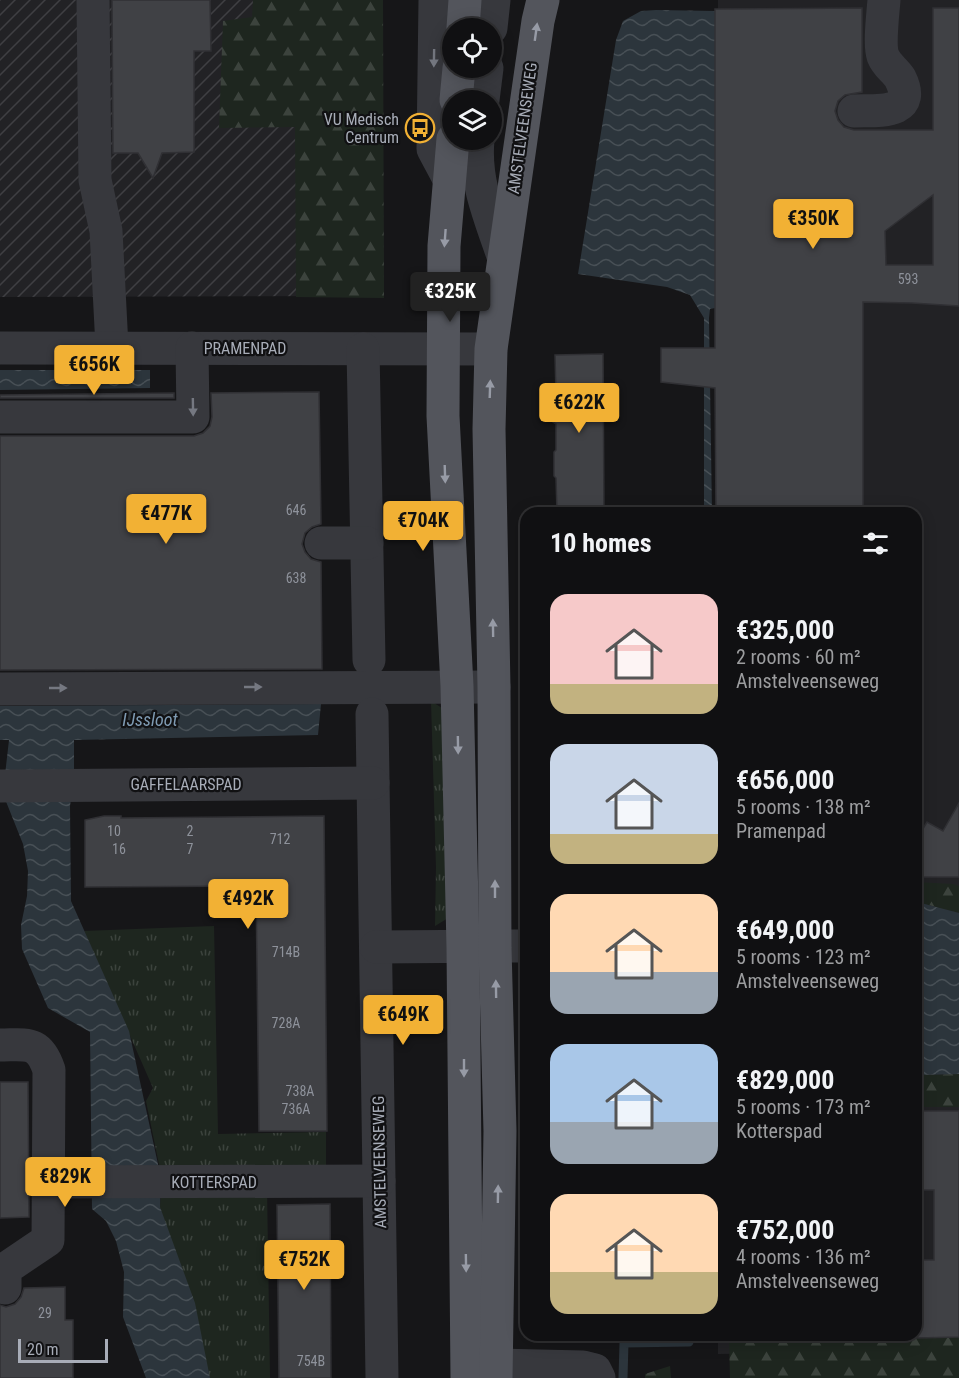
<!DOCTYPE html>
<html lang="en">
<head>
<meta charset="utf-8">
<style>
	:root { --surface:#101012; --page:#19191b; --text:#f1f3f6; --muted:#9c9d9f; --line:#303032; --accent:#f2b134 }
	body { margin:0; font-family:"Roboto Condensed",sans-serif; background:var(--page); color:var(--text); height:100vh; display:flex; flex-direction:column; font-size:22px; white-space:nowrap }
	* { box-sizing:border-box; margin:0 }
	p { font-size:20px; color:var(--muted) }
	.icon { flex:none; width:33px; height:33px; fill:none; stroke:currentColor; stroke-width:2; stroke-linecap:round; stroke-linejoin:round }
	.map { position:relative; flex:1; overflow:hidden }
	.panel { position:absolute; left:520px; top:507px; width:402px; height:834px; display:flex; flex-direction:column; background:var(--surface); border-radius:18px; box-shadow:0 3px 15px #0003,0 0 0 2px var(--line) }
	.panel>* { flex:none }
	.buttons { position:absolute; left:442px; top:18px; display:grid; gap:12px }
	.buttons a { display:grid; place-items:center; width:60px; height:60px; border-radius:50%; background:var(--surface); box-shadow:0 3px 15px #0003,0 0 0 2px var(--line); font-size:30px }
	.scale { position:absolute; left:18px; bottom:15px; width:90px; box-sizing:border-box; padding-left:6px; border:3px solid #a8adb8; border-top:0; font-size:16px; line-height:21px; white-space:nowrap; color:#a8adb8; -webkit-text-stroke:4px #111113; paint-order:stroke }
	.price { position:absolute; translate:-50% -51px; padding:0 14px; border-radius:6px; background:var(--accent); color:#111; font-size:20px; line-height:39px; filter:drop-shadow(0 2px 3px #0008) }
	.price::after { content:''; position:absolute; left:50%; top:36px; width:18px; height:14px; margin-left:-9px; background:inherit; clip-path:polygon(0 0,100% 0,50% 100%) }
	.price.on { background:#222; color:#fff }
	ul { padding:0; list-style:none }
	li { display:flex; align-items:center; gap:18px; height:150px; padding:0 30px }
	li span { display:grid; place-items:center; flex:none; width:168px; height:120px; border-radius:18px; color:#555 }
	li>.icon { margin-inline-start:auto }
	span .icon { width:72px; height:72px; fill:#fffc; stroke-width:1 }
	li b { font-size:26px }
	h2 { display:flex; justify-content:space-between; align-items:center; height:72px; padding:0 30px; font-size:26px }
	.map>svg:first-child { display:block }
	.built { fill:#222225 }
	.industrial { fill:url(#industrial-furrows) }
	.grass { fill:url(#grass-tufts) }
	.forest { fill:url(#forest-firs) }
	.water { fill:url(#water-waves) }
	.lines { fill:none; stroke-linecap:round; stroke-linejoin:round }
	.stream { stroke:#2c353c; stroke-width:9 }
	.building { fill:#404145; stroke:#303034; stroke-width:1.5; fill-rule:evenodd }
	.minor { stroke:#37383d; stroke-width:33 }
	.major { stroke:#53555c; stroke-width:33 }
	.oneway { fill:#979ba6 }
	.oneway2 { fill:#757881 }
	.labels { text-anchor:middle; stroke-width:4.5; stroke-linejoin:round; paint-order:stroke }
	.number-label { font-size:14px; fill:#8e929b }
	.poi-label { font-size:16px; fill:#a8adb8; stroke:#111113; text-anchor:end }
	.street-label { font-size:16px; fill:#a8adb8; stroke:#111113 }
	.water-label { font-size:18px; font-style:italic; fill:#7f9bb3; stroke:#111113 }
</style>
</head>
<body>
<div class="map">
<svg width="959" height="1378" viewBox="0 0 959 1378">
	<defs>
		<pattern id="industrial-furrows" width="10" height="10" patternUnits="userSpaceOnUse" patternTransform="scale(1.5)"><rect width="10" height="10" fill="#222225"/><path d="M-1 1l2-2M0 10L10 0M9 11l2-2" fill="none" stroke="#3f3f43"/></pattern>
		<pattern id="grass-tufts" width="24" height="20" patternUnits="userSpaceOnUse" patternTransform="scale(1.5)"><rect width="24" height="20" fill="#1e261f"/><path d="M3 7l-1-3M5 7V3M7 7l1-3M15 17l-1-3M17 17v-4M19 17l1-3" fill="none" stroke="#3c433d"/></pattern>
		<pattern id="forest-firs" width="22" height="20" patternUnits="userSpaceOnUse" patternTransform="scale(1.5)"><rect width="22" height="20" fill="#1e261f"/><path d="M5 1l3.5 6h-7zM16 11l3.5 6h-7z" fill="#3c433d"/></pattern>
		<pattern id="water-waves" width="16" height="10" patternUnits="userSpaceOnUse" patternTransform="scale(1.5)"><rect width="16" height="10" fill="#2c353c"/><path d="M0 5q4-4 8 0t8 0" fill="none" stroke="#485056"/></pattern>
	</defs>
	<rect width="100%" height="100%" fill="#161618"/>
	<polygon class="built" points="718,0 959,0 959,1351 718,1354 718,1335 916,1335 916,513 718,513"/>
	<polygon class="industrial" points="0,0 381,0 384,296 0,297"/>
	<g class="grass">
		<polygon points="431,701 445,710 453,915 435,926 436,867"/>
		<polygon points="214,926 218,1134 326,1132 326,1169 160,1169 146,1101 153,1088 84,931"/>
		<polygon points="267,1190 270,1378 210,1378 160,1207 161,1194"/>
	</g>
	<g class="forest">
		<polygon points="253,0 383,0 384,298 296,297 295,127 219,128 223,21 252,17"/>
		<polygon points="916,882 953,884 959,886 959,913 917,902"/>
		<polygon points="959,1074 959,1107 917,1107 916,1075"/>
		<polygon points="858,1335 891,1335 891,1337 959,1337 959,1378 730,1378 729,1341 857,1340"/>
		<polygon points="670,1366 671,1378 645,1378 645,1374"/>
	</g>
	<g class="water">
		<polygon points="656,10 715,11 715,308 710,309 709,318 712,513 704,513 704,318 690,295 667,287 578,274 616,40 623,21 641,11"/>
		<polygon points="0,370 150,370 150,388 0,390"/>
		<polygon points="321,704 318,735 74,740 74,776 70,806 71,901 129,1031 161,1178 160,1207 195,1303 210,1378 146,1378 123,1317 124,1272 116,1241 106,1221 92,1209 90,1032 48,1008 22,949 21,925 27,896 28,871 23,844 5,799 5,775 9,740 0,740 0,706"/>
		<polygon points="917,902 959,913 959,1074 917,1075"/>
	</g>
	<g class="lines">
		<polyline class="stream" points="623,1378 624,1343 689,1342 689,1335"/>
	</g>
	<g class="building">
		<polygon points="112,0 210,0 211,51 194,51 194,152 162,153 153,178 138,153 113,153"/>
		<path d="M862,8V92L845,95L838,101L835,111L838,120L844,127L854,130H933V8H959V306L912,303L863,302V513H716L715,388L661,382V348H715V9ZM933,195V265H886L885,231Z"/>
		<polygon points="603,354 604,513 557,513 556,478 554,476 554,452 556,450 556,424 553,422 553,397 556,395 555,355"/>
		<polygon points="319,392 321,524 312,527 305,533 302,544 305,552 311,559 321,562 322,669 0,670 0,436 194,436 203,433 210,426 212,417 211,393"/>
		<polygon points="174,393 174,398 0,398 0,395"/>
		<polygon points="959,803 959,877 916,877 916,840 927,822 943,831"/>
		<polygon points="104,816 121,816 121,818 324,816 327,1131 259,1131 256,886 85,887 85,820"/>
		<polygon points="0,1082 28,1082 29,1217 0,1218"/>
		<polygon points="916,1111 959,1111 959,1337 916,1338 916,1260 934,1260 934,1190 916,1190"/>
		<polygon points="330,1204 331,1378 279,1378 277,1205"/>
		<polygon points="65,1287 65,1320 73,1320 73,1378 0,1378 0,1305 6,1307 15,1304 21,1297 24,1288"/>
	</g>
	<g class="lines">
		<g class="minor">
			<polyline points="93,0 95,180 106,231 112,347"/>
			<polyline points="435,0 433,149 449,179"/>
			<polyline points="491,28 494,0"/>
			<polyline points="483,100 487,68"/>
			<path d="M854,111C875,110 919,116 900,78C895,70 887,66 883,56C879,45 883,13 884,0"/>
			<path d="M478,140C474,181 490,218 503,256"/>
			<polyline points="0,348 491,349"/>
			<polyline points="363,349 369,660"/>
			<polyline points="0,417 193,417 192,348"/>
			<polyline points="321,543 367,543"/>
			<polyline points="0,689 494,687"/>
			<polyline points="372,714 382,1378"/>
			<polyline points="0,786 373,783"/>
			<polyline points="376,947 526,946"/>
			<path d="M0,1045C27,1045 39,1040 49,1070L48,1240L5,1269V1288"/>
			<polyline points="49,1182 379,1181"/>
			<polyline points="496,1365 583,1367 595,1370 599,1378"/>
		</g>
		<g class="major">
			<polyline points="463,28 465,0"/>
			<polyline points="456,100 459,68"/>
			<polyline points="453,139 444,246 443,416 457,686 463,947 467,1378"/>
			<polyline points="496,1378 500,1131 495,948 494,687 489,429 491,349 538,21 543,0"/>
		</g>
	</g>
	<defs><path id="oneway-solid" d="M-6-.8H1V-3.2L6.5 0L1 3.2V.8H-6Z" transform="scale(1.5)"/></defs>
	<g class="oneway">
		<use href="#oneway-solid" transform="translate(536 32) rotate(-82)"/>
		<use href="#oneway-solid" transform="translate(445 238) rotate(94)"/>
		<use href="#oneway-solid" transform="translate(490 389) rotate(-88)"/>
		<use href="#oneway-solid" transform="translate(445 474) rotate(88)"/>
		<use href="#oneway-solid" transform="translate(493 628) rotate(-91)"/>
		<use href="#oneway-solid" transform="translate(458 745) rotate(89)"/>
		<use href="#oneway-solid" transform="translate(495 889) rotate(-90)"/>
		<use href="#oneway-solid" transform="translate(496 989) rotate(-91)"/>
		<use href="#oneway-solid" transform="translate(464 1068) rotate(90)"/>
		<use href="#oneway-solid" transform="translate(498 1194) rotate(-89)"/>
		<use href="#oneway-solid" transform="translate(466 1263) rotate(89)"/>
	</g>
	<g class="oneway2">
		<use href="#oneway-solid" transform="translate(434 58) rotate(91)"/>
		<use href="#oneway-solid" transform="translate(193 407) rotate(89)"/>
		<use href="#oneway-solid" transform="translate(253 687)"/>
		<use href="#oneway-solid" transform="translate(58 688)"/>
	</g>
	<defs>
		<g id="bus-ring" transform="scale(1.5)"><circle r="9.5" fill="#111113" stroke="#f2b134" stroke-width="1.5"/><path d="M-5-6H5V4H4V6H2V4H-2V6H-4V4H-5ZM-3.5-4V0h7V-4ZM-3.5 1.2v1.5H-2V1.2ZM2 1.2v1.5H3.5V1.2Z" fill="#f2b134"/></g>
	</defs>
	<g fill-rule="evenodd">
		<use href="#bus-ring" x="420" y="128"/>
	</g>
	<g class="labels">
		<g class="number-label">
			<text x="908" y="284">593</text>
			<text x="296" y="515">646</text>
			<text x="296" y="583">638</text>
			<text x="114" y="836">10</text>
			<text x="190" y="836">2</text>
			<text x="280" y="844">712</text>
			<text x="119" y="854">16</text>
			<text x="190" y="854">7</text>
			<text x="286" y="957">714B</text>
			<text x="286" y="1028">728A</text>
			<text x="300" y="1096">738A</text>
			<text x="296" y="1114">736A</text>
			<text x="45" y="1318">29</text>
			<text x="311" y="1366">754B</text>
		</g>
		<g class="poi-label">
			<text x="399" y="125">VU Medisch<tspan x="399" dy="18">Centrum</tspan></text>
		</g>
		<g class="street-label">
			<text transform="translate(522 128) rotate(-82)" y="6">AMSTELVEENSEWEG</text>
			<text x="245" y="354">PRAMENPAD</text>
			<text x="186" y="790">GAFFELAARSPAD</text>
			<text transform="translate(379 1162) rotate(-91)" y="6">AMSTELVEENSEWEG</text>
			<text x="214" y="1188">KOTTERSPAD</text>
		</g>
		<g class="water-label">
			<text x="150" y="726">IJssloot</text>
		</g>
	</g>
</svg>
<div class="buttons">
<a><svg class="icon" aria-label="locate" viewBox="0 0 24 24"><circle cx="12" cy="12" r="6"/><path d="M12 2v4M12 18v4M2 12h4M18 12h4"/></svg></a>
<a><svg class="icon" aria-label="layers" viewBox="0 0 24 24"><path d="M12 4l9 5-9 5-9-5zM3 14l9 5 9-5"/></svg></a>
</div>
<div class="scale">20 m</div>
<b class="price" style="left:813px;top:250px">€350K</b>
<b class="price on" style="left:450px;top:323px">€325K</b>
<b class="price" style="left:94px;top:396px">€656K</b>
<b class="price" style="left:579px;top:434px">€622K</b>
<b class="price" style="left:166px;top:545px">€477K</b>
<b class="price" style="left:423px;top:552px">€704K</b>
<b class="price" style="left:248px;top:930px">€492K</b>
<b class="price" style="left:403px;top:1046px">€649K</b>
<b class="price" style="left:65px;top:1208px">€829K</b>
<b class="price" style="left:304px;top:1291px">€752K</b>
<section class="panel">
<h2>10 homes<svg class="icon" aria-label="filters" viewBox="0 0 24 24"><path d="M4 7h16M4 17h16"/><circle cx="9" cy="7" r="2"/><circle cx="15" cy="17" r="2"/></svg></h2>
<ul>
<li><span style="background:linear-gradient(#f6c9c9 75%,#c2b280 0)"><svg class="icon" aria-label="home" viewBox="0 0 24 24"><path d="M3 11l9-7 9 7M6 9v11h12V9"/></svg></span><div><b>€325,000</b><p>2 rooms · 60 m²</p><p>Amstelveenseweg</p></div></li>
<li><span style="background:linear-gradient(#c9d6e8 75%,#c2b280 0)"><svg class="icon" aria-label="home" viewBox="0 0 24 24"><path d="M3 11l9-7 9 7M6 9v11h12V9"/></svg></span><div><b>€656,000</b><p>5 rooms · 138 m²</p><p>Pramenpad</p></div></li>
<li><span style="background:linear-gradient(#ffd9b3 65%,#9aa5b1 0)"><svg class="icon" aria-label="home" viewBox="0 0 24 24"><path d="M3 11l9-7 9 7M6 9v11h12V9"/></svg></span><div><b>€649,000</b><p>5 rooms · 123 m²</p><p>Amstelveenseweg</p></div></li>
<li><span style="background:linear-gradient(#a9c7e8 65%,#9aa5b1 0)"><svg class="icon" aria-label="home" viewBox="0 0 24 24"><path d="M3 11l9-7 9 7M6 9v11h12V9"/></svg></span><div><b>€829,000</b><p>5 rooms · 173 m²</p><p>Kotterspad</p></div></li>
<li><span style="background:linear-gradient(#ffd9b3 65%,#c2b280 0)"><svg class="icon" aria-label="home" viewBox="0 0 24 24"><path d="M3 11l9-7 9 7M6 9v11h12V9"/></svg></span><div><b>€752,000</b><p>4 rooms · 136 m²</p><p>Amstelveenseweg</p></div></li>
</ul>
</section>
</div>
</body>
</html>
